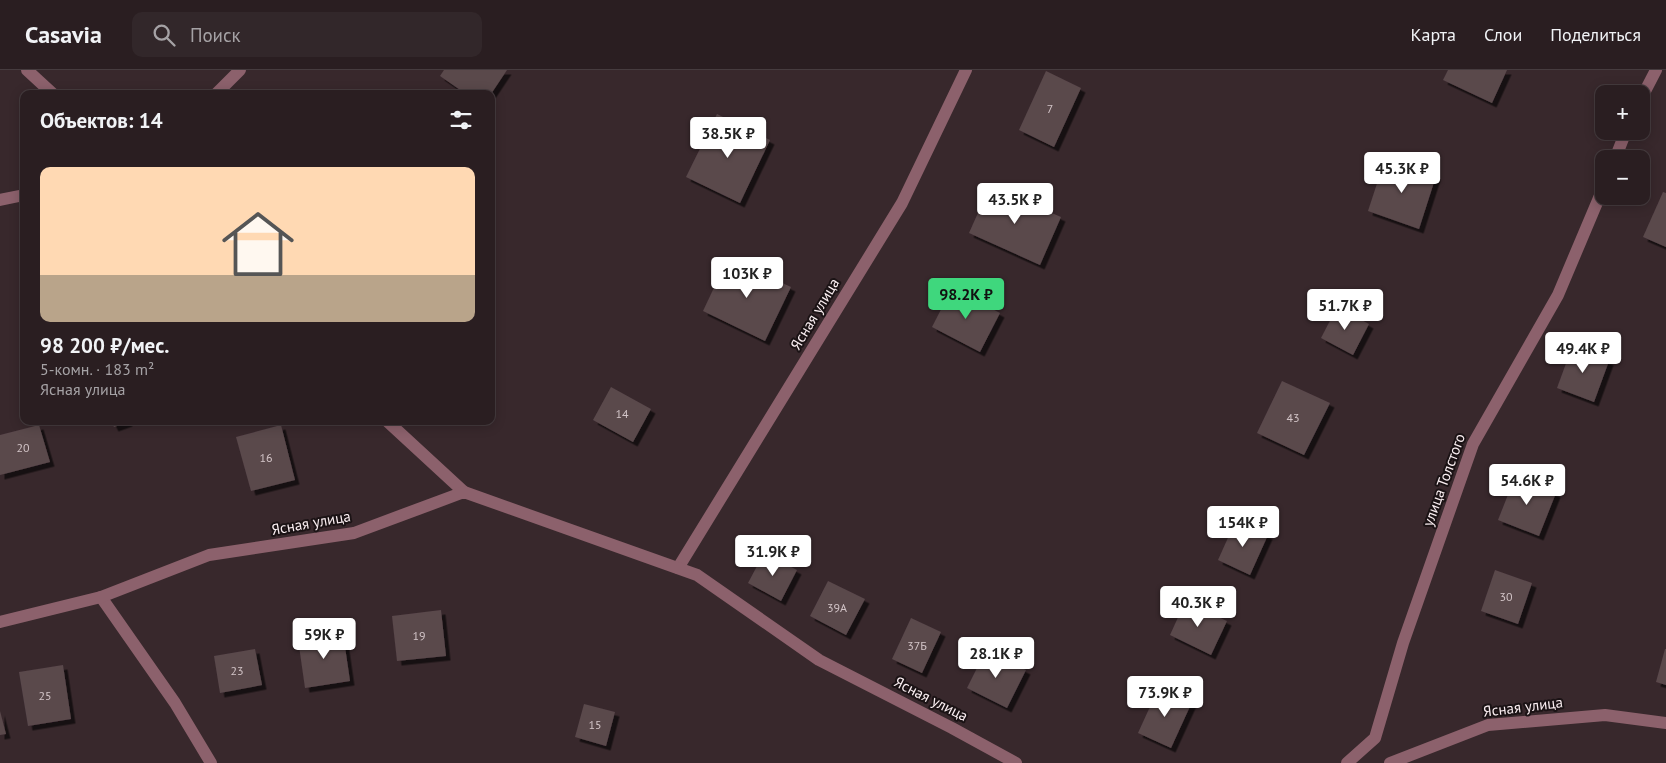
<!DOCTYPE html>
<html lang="ru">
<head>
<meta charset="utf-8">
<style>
	:root { --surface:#2a1e21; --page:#32272a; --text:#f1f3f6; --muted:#a5a2a5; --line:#463c3f; --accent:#3fd77d }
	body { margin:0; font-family:"PT Sans",sans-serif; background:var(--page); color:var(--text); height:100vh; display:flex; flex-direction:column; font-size:19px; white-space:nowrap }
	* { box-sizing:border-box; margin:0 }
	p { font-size:16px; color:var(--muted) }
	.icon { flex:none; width:28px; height:28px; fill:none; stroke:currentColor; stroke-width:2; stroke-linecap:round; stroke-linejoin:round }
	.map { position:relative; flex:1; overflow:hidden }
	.sheet { position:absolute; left:20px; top:20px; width:475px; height:335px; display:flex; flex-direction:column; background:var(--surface); border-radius:10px; box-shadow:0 2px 12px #0003,0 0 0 1px var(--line) }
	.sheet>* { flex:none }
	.fabs { position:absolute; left:1595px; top:15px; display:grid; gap:10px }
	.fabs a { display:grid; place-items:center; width:55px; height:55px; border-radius:10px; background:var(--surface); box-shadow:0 2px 12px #0003,0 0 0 1px var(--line); font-size:25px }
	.price { position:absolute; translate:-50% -42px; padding:0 11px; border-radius:5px; background:#fff; color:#222; font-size:16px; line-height:32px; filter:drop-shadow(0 1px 2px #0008) }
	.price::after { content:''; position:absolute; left:50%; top:30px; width:15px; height:11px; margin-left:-8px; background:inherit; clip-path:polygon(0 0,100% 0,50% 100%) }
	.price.current { background:var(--accent); color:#111 }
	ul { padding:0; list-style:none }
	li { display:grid; align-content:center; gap:10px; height:265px; padding:0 20px }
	li span { display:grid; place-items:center; height:155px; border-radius:10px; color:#555 }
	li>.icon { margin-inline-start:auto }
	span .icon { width:90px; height:90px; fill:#fffc; stroke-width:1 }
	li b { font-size:21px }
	h2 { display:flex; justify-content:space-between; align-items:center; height:60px; padding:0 20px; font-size:21px }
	header { display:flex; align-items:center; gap:30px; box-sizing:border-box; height:70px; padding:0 25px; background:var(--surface); border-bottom:1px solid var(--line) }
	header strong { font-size:24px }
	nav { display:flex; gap:28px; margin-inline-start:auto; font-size:18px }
	.search { width:350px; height:45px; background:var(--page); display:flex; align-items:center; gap:12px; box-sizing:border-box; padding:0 18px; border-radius:10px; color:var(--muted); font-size:19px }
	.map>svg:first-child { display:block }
	.building { fill:#5a484c; filter:url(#shadow) }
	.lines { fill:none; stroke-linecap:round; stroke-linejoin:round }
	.minor { stroke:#8c616c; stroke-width:12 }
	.labels { text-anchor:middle; stroke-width:4; stroke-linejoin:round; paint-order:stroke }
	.number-label { font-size:12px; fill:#d3c5c8 }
	.street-label { font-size:15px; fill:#fbeff2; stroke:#1b1315 }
</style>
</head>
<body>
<header>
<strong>Casavia</strong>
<div class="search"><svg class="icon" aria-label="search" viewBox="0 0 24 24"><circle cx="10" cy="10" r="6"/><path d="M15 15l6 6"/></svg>Поиск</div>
<nav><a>Карта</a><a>Слои</a><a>Поделиться</a></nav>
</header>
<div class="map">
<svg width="1666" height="693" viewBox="0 0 1666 693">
	<defs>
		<filter id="shadow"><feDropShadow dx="4.5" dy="4.5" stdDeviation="0" flood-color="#0009"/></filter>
	</defs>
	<rect width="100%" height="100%" fill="#38282c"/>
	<g class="building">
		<polygon points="444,0 507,0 491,24 466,24 440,6"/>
		<polygon points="1448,0 1507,0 1492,33 1443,10"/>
		<polygon points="1046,1 1081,18 1054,77 1019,60"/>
		<polygon points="717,44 770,70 740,133 686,107"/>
		<polygon points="1385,89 1436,106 1419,159 1368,141"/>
		<polygon points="990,116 1061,147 1040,195 969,163"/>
		<polygon points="1663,122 1666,123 1666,177 1643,167"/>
		<polygon points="728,188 791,217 765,271 703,241"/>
		<polygon points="952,218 1000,243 980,282 932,257"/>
		<polygon points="1337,237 1369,254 1353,285 1321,268"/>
		<polygon points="1572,277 1609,291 1594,332 1557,318"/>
		<polygon points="1282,311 1330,333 1304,385 1257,363"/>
		<polygon points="611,317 651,339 633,372 593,350"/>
		<polygon points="111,351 128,351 128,352 114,357"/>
		<polygon points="39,355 50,392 0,405 0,365"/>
		<polygon points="281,355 295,410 251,421 236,367"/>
		<polygon points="1515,407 1556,423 1539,466 1498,450"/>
		<polygon points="1236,450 1268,465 1250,505 1218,490"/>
		<polygon points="764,483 797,500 781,531 748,513"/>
		<polygon points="1495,500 1532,513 1518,554 1481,541"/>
		<polygon points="828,511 865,529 846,565 810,546"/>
		<polygon points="1185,532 1227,551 1211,585 1170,565"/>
		<polygon points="441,540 446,586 397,591 392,546"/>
		<polygon points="911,548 941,562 922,603 892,589"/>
		<polygon points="343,563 350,611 305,618 298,569"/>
		<polygon points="255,579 262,615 220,623 214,586"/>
		<polygon points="1665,579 1666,579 1666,615 1656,612"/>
		<polygon points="986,580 1026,600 1007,638 967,618"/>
		<polygon points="63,595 71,649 28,656 19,602"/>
		<polygon points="1159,617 1192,632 1171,678 1138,663"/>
		<polygon points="584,634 615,642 606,676 575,667"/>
		<polygon points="0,641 6,664 0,665"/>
	</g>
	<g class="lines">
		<g class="minor">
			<polyline points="27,0 53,24"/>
			<polyline points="216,24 240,0"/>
			<polyline points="1641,29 1656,0"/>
			<polyline points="1615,89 1626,61"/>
			<polyline points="0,130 24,125"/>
			<polyline points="387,351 464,422"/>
			<polyline points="678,498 902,133 966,0"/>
			<polyline points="101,527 175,633 211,693"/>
			<polyline points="0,552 101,527 209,485 354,463 464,422 697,505 819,590 952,658 1016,693"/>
			<polyline points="1347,693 1375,668 1403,573 1473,374 1558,225 1604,116"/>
			<polyline points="1390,693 1488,655 1605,645 1666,653"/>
		</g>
	</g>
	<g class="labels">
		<g class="number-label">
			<text x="1050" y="43">7</text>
			<text x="622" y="348">14</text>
			<text x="1293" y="352">43</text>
			<text x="23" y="382">20</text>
			<text x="266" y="392">16</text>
			<text x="1506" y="531">30</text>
			<text x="837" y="542">39А</text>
			<text x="419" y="570">19</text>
			<text x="917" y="580">37Б</text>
			<text x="237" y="605">23</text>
			<text x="45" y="630">25</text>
			<text x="595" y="659">15</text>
		</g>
		<g class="street-label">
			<text transform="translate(815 244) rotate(-59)" y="5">Ясная улица</text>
			<text transform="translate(1444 410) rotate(-70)" y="5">улица Толстого</text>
			<text transform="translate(311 453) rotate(-10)" y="5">Ясная улица</text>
			<text transform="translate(931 629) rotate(27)" y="5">Ясная улица</text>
			<text transform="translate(1523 637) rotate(-7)" y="5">Ясная улица</text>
		</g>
	</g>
</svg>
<div class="fabs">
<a>+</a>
<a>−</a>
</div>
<b class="price" style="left:728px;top:89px">38.5K ₽</b>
<b class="price" style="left:1402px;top:124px">45.3K ₽</b>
<b class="price" style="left:1015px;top:155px">43.5K ₽</b>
<b class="price" style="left:747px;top:229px">103K ₽</b>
<b class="price current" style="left:966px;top:250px">98.2K ₽</b>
<b class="price" style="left:1345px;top:261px">51.7K ₽</b>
<b class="price" style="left:1583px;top:304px">49.4K ₽</b>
<b class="price" style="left:1527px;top:436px">54.6K ₽</b>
<b class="price" style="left:1243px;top:478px">154K ₽</b>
<b class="price" style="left:773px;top:507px">31.9K ₽</b>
<b class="price" style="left:1198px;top:558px">40.3K ₽</b>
<b class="price" style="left:324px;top:590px">59K ₽</b>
<b class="price" style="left:996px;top:609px">28.1K ₽</b>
<b class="price" style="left:1165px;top:648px">73.9K ₽</b>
<section class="sheet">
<h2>Объектов: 14<svg class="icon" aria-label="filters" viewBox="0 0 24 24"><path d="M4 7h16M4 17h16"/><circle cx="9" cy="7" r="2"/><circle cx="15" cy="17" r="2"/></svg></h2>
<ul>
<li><span style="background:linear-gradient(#ffd9b3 70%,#b9a48a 0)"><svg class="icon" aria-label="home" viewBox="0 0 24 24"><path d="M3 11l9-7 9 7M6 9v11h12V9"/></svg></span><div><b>98 200 ₽/мес.</b><p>5-комн. · 183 m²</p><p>Ясная улица</p></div></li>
</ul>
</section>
</div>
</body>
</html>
